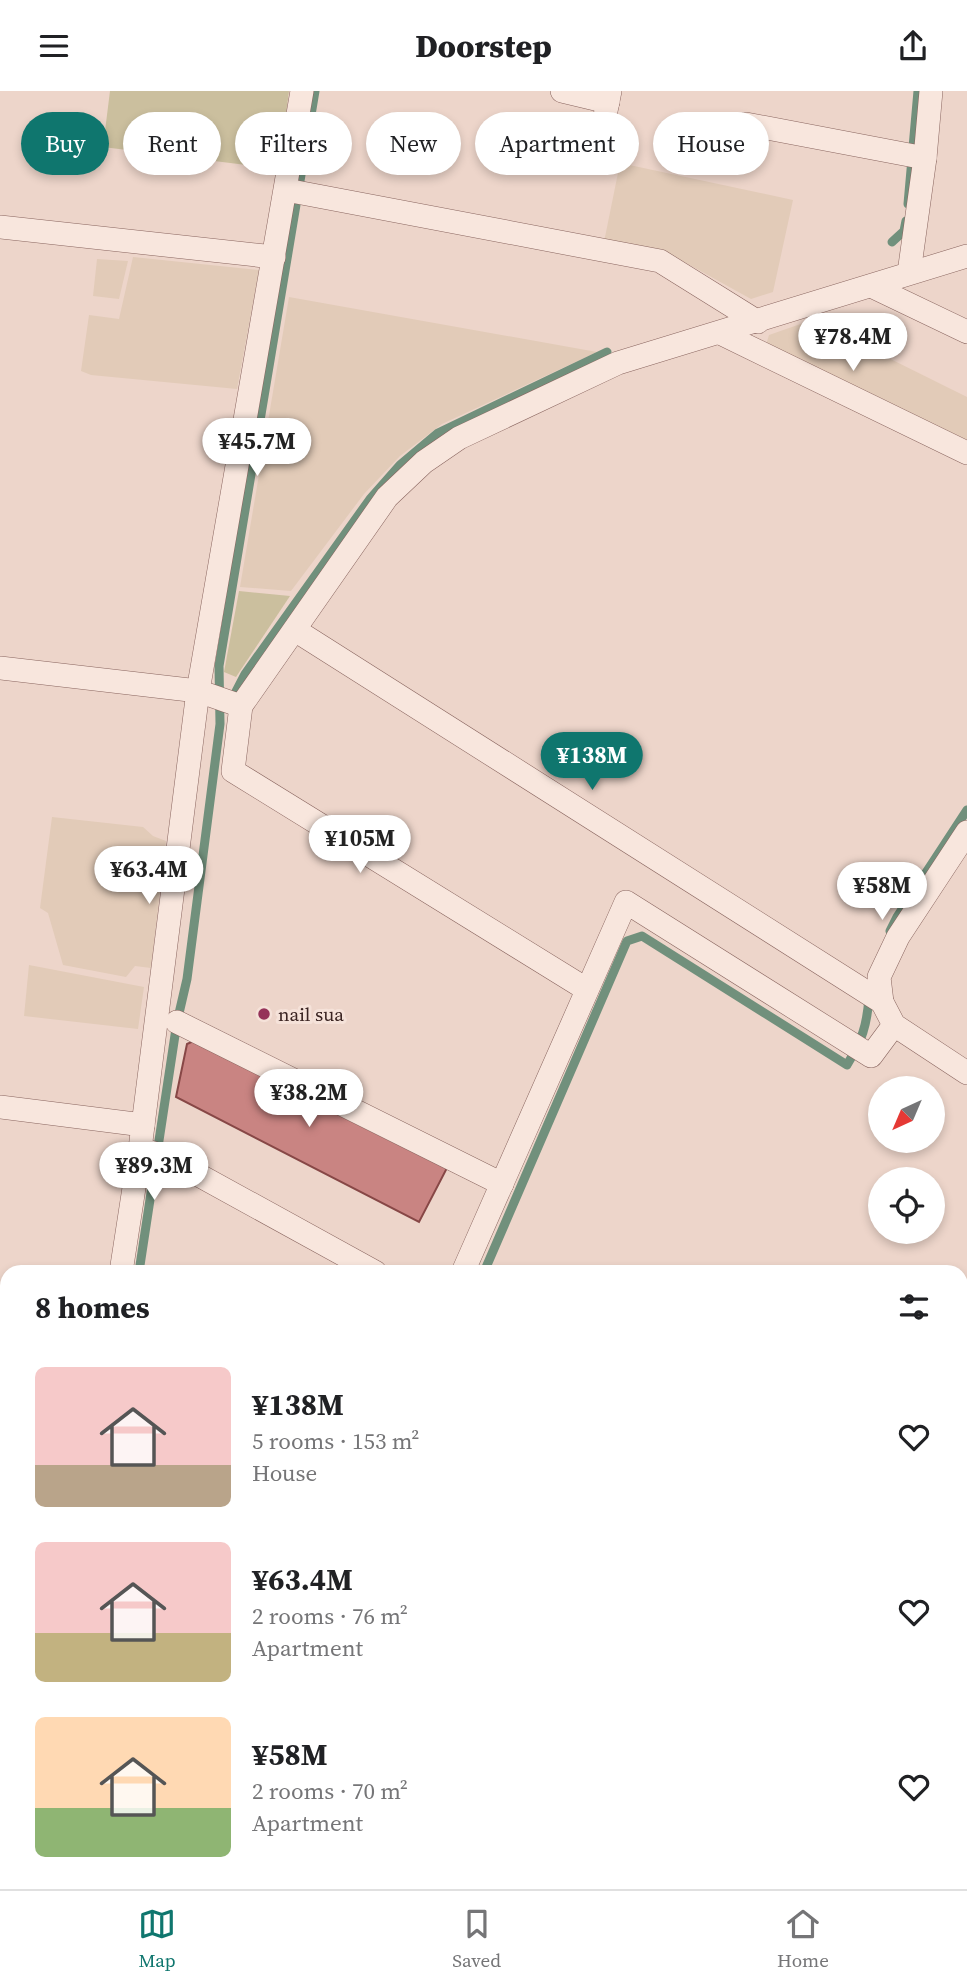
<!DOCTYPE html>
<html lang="en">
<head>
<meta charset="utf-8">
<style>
	:root { --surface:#fff; --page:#f2f2f2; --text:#202124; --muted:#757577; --line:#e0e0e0; --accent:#0f766e }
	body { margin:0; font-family:"Source Serif 4",serif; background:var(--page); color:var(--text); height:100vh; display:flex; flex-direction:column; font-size:26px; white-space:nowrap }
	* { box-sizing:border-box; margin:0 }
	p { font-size:23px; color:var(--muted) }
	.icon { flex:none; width:38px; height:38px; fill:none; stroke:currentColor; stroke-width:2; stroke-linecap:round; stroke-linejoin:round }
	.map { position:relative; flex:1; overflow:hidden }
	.panel { position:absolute; left:0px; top:1174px; width:968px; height:625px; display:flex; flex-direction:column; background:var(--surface); border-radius:21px 21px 0 0; box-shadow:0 4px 10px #0003 }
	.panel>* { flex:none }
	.guide { position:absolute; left:21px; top:21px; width:926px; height:63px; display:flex; gap:14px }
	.needle { width:46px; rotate:224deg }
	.controls { position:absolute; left:868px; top:985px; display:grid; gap:14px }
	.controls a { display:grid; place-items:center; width:77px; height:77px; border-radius:50%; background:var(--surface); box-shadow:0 4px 10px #0003; font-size:35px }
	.price { position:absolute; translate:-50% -60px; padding:0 16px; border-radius:24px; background:#fff; color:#222; font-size:23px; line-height:46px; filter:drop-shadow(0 2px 4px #0008) }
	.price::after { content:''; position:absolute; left:50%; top:42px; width:21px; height:16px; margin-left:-10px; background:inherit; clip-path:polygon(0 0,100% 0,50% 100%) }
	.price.current { background:var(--accent); color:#fff }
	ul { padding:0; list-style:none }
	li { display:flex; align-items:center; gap:21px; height:175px; padding:0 35px }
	li span { display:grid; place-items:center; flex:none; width:196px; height:140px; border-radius:10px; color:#555 }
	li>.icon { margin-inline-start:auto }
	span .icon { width:84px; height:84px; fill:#fffc; stroke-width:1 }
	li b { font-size:30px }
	h2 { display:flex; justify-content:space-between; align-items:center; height:84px; padding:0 35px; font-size:30px }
	.tag { padding:0 24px; border-radius:32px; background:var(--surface); box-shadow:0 4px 10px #0003; font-size:24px; line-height:63px }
	.tag.current { background:var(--accent); color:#fff }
	header { display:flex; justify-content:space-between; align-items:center; height:91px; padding:0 35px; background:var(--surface); font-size:32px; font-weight:800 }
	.tab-bar { display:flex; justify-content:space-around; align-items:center; height:98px; border-top:2px solid var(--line); background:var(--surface); font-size:19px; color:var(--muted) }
	.tab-bar a { display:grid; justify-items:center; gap:4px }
	.tab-bar .current { color:var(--accent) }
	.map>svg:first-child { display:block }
	.farmland { fill:#e2cbb8 }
	.green { fill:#cbbf9e }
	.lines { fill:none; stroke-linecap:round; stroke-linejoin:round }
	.stream { stroke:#71907c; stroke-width:9 }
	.building { fill:#c98482; stroke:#874746; stroke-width:2 }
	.street-casing { stroke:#89655f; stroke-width:24 }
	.street { stroke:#f8e6dd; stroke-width:23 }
	.poi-dot { fill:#953259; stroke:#f5e2d9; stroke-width:2.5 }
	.labels { text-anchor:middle; stroke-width:6; stroke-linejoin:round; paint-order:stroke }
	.poi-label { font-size:19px; fill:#3a2422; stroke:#f5e2d9; text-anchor:start }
</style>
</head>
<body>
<header><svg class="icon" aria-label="menu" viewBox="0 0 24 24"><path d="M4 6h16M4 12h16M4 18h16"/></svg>Doorstep<svg class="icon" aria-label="share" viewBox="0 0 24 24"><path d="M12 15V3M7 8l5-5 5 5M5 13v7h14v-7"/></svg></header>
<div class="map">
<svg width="967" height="1798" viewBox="0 0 967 1798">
	<rect width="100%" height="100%" fill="#edd5ca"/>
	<g class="farmland">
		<polygon points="620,72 793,109 773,201 751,208 668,162 604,151"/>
		<polygon points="133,166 259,179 237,298 91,284 81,280 89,224 119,228"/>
		<polygon points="97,168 128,170 119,208 93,205"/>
		<polygon points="289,206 597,261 442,333 400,365 364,403 291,500 240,496"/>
		<polygon points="812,229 967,306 967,349 766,254 769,244"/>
		<polygon points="52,726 143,736 153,745 166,750 151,877 135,875 126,886 63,874 48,822 40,817"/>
		<polygon points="29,874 144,896 138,938 24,925"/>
		<polygon points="961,1601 967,1604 967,1713 961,1710"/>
		<polygon points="57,1792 272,1792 269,1798 64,1798 56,1795"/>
		<polygon points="370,1792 453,1792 450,1798 382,1798"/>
	</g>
	<g class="green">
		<polygon points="110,0 289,0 279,78 103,56"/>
		<polygon points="239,500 290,505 236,586 224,581"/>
	</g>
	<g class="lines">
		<g class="stream">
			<polyline points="908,113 918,0"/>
			<polyline points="892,151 904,140 906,130"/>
			<polyline points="231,610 245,583 370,408 400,374 438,342 607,261"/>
			<polyline points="890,840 897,826 967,719"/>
			<polyline points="139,1181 177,931 187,888 220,633 219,575 315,0"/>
			<path d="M484,1181L627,850L642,845L847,974C862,949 867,935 869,906"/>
			<polyline points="46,1798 47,1792"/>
			<polyline points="469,1798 472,1792"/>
		</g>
	</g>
	<polygon class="building" points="200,947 448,1075 419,1131 176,1006 187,953"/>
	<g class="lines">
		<g class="street-casing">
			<g id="street">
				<polyline points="562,0 608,11"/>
				<polyline points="746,33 925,67"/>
				<polyline points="602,40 610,0"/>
				<polyline points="286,99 660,170 758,231"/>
				<polyline points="0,136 274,166"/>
				<polyline points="909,182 925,67 931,0"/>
				<polyline points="871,195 967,241"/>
				<polyline points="720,242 967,362"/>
				<polyline points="295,539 882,911"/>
				<polyline points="0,577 198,600 241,615"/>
				<polyline points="967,741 898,846 879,886 882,911 894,934 967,982"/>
				<polyline points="586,898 233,680 241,615 387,406 424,371 459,347 618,272 967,165"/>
				<polyline points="177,931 502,1093"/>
				<polyline points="0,1016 143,1034"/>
				<polyline points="140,1058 164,1065 375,1181"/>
				<polyline points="121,1181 140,1058 198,600 302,0"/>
				<polyline points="463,1181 626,811 871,965 894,934"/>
				<polyline points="961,1344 967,1340"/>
				<polyline points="0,1453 7,1454"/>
				<polyline points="29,1798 30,1792"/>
				<polyline points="485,1798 488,1792"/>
			</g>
		</g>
		<use href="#street" class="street"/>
	</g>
	<circle class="poi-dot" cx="264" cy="923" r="7"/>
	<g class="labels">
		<g class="poi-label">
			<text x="278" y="930">nail sua</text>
		</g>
	</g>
</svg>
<div class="controls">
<a><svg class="needle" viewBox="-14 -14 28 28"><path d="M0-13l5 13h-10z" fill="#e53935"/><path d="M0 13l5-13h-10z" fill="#757577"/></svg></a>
<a><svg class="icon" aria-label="locate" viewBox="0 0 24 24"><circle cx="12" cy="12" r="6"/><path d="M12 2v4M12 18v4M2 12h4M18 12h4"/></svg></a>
</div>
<b class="price" style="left:853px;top:282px">¥78.4M</b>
<b class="price" style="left:257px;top:387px">¥45.7M</b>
<b class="price current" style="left:592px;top:701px">¥138M</b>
<b class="price" style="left:360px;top:784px">¥105M</b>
<b class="price" style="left:149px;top:815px">¥63.4M</b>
<b class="price" style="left:882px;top:831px">¥58M</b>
<b class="price" style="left:309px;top:1038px">¥38.2M</b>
<b class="price" style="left:154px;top:1111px">¥89.3M</b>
<div class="guide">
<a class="tag current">Buy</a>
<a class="tag">Rent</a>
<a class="tag">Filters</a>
<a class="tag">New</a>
<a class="tag">Apartment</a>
<a class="tag">House</a>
</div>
<section class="panel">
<h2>8 homes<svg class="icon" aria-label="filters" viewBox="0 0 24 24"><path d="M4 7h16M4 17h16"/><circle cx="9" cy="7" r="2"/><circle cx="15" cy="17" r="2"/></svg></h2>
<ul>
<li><span style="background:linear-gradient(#f6c9c9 70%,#b9a48a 0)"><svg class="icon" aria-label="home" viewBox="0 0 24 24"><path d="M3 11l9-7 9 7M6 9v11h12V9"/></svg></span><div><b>¥138M</b><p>5 rooms · 153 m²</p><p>House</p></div><svg class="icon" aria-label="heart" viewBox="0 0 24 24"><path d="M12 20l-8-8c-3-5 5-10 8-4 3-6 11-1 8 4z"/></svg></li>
<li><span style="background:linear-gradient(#f6c9c9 65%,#c2b280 0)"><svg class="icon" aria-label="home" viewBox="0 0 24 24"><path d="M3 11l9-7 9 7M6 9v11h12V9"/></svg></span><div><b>¥63.4M</b><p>2 rooms · 76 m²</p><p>Apartment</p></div><svg class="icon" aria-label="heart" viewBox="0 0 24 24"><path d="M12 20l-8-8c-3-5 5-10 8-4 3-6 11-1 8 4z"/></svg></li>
<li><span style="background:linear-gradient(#ffd9b3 65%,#8fb573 0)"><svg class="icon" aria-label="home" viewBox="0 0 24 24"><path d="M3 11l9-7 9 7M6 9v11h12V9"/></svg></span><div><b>¥58M</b><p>2 rooms · 70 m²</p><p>Apartment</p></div><svg class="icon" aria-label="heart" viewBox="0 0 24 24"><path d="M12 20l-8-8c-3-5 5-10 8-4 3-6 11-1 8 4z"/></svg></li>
</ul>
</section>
</div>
<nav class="tab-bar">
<a class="current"><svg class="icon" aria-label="map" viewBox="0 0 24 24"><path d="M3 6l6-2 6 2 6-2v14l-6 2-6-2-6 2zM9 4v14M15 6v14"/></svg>Map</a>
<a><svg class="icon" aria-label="saved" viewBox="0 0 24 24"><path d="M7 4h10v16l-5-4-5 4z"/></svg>Saved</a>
<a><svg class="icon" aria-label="home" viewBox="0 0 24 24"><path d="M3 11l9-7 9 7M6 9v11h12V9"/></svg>Home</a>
</nav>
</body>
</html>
